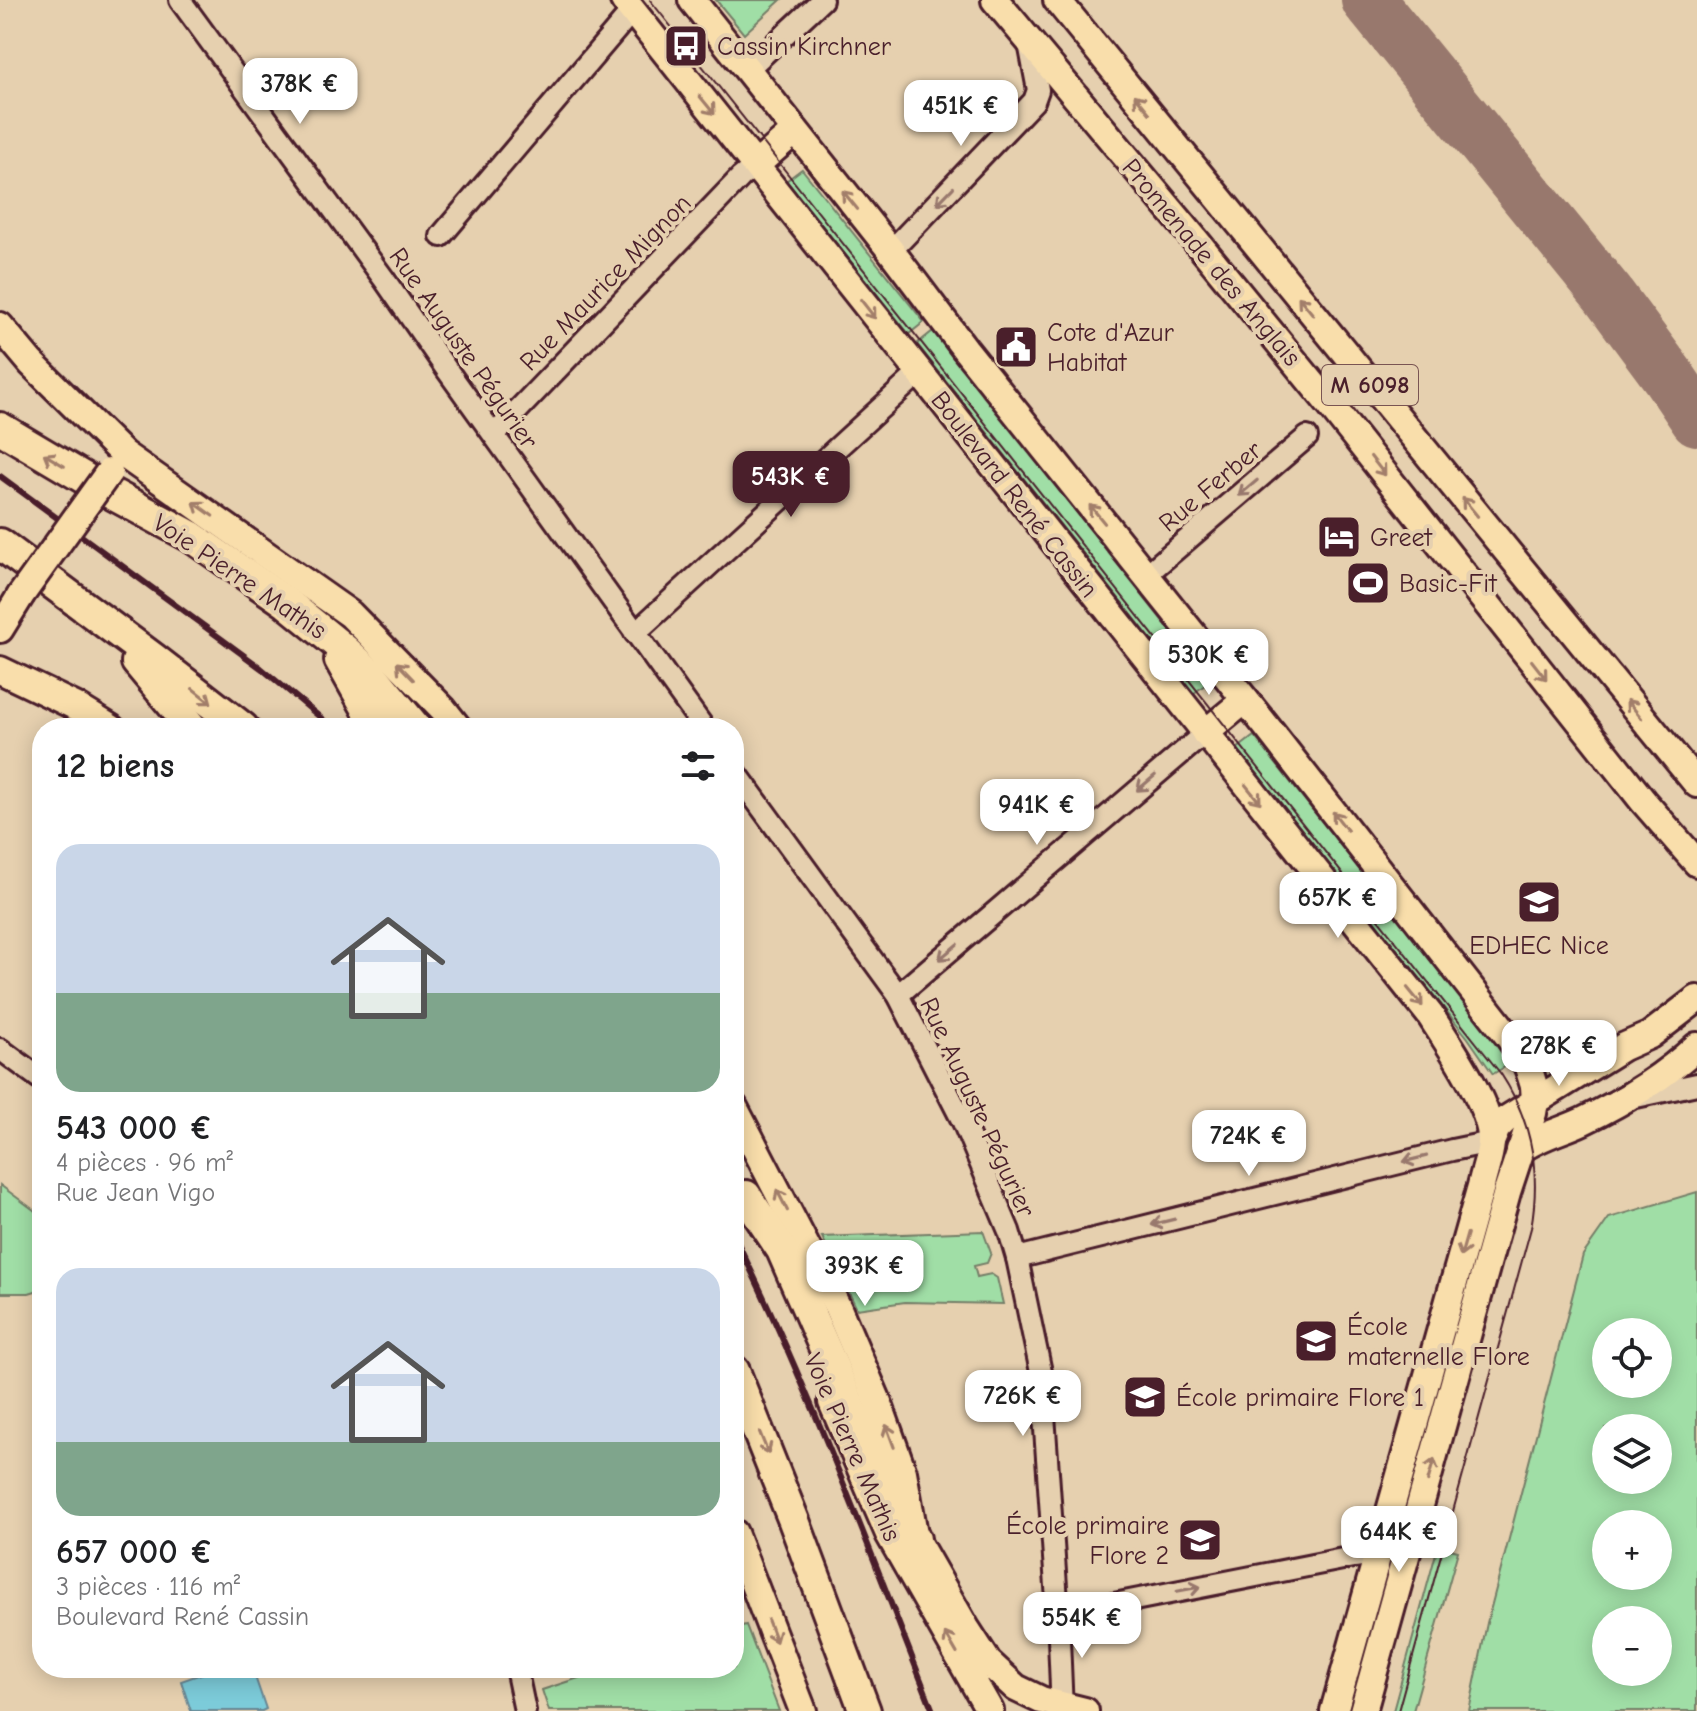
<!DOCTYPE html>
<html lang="fr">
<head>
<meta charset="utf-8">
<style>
	:root { --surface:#fff; --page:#f2f2f2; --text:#202124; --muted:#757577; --accent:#4a1f2b }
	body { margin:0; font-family:"Comic Neue",sans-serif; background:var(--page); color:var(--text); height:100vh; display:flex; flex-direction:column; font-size:30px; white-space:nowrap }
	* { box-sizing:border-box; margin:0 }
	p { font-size:26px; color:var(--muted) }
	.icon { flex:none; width:44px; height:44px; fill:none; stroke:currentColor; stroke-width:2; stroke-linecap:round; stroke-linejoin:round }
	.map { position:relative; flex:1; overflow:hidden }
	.drawer { position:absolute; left:32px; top:718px; width:712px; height:960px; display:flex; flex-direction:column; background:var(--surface); border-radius:32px; box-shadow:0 4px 20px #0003 }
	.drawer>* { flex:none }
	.fabs { position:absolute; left:1592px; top:1318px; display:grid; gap:16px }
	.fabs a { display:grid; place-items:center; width:80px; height:80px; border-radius:50%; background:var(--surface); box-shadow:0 4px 20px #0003; font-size:40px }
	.price { position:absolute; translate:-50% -68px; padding:0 18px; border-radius:16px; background:#fff; color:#222; font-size:26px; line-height:52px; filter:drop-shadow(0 2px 4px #0008) }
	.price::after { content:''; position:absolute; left:50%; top:48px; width:24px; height:18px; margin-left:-12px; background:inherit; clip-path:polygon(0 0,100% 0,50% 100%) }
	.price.selected { background:var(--accent); color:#fff }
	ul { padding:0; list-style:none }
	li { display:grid; align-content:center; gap:16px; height:424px; padding:0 24px }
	li span { display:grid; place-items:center; height:248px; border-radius:24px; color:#555 }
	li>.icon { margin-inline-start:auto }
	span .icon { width:144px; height:144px; fill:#fffc; stroke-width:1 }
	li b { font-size:34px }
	h2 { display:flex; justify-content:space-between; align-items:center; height:96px; padding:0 24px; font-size:34px }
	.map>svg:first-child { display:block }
	.green { fill:#a0dea6; stroke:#757e68; stroke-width:2; fill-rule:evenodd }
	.water { fill:#7ccbd9; stroke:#688693; stroke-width:2 }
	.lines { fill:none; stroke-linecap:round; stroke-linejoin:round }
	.taxiway { stroke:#98786d; stroke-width:54 }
	.minor-casing { stroke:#4a1f2b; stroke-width:26 }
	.major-casing { stroke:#4a1f2b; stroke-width:32 }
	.highway-casing { stroke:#4a1f2b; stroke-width:36 }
	.minor { stroke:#e6d0af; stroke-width:20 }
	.major { stroke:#f9deab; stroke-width:26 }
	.highway { stroke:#f9deab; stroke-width:30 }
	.tram { stroke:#4a1f2b; stroke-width:2 }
	.rail { stroke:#4a1f2b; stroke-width:6 }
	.major-bridge-casing { stroke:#4a1f2b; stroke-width:32; stroke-linecap:butt }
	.major-bridge { stroke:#f9deab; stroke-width:26 }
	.oneway { stroke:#a27e6b }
	.oneway2 { stroke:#98786d }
	.labels { text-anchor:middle; stroke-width:8; stroke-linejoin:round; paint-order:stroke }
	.shield { fill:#e6d0af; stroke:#795453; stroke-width:2 }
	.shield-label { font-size:24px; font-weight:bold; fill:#4a1f2b }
	.poi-label { font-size:26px; fill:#4a1f2b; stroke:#e6d0af; text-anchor:start }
	.street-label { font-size:26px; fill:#4a1f2b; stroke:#e6d0af }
</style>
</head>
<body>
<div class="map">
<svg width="1697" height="1711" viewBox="0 0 1697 1711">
	<rect width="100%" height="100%" fill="#e6d0af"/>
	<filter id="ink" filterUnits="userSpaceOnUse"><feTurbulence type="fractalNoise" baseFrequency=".0125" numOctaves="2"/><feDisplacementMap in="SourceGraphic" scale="16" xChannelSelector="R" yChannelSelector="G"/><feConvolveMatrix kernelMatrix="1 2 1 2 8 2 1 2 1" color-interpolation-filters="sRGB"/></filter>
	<g filter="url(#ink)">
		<g class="green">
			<polygon points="716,0 781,0 744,34"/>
			<polygon points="802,169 924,322 909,334 786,181"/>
			<polygon points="933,331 1210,681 1194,693 917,344"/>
			<polygon points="1254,736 1485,1028 1511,1063 1493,1074 1468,1038 1237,749"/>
			<polygon points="0,1185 42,1216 42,1289 29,1293 0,1293"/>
			<path d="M1697,1192V1711H1469L1487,1623L1583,1255L1609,1218ZM1606,1332H1658V1384H1606ZM1606,1428H1658V1480H1606ZM1606,1524H1658V1576H1606ZM1658,1620V1672H1606V1620Z"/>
			<polygon points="983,1231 991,1253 987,1263 974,1266 977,1277 991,1274 997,1278 1003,1304 905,1302 857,1309 822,1237"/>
			<polygon points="1438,1546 1458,1551 1413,1711 1393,1711"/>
			<polygon points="746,1625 779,1711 549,1711 542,1690 609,1668 734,1668 734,1628"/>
		</g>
		<polygon class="water" points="218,1668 252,1668 266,1709 262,1711 191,1711 181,1681"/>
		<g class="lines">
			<polyline class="taxiway" points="1368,0 1608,295 1668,376 1697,419"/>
			<g class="minor-casing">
				<g id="minor">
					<polyline points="180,0 384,279 447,370 704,728"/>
					<polyline points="748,69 822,0"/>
					<polyline points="441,236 632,11"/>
					<polyline points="891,251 1034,101 1038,90 1029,43"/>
					<polyline points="494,435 741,177 756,165"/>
					<polyline points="1146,575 1307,437"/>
					<polyline points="635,633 919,373"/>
					<polyline points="734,770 898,995 963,1122 1009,1231 1017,1258 1041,1372 1058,1615 1062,1711"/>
					<polyline points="898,995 1205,733"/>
					<polyline points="0,1049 42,1080"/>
					<polyline points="1636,1097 1697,1084"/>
					<polyline points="1017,1258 1452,1150 1491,1142"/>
					<path d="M1058,1615L1353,1557C1373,1554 1391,1554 1410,1545"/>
					<polyline points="516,1668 525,1711"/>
				</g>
			</g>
			<g class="major-casing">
				<g id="major">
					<path d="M624,0L1430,1015C1448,1043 1494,1110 1491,1143C1490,1157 1484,1172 1481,1186L1334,1711"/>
					<polyline points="692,0 891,251 965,349 1267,727 1509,1037 1525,1060 1529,1070 1534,1086 1535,1101 1533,1113 1507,1192 1363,1711"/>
					<polyline points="995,0 1188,231 1330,405 1643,801 1697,863"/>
					<polyline points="1057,0 1697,784"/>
					<polyline points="756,165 795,131"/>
					<polyline points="0,326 31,363 123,454 350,614 443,709 458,728"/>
					<polyline points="0,629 21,595"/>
					<polyline points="0,670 77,707 111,728"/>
					<polyline points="1205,733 1245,700"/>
					<polyline points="734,1107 837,1306 878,1402 903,1472 915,1539 966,1628 988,1662 1016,1688 1041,1700 1085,1711"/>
					<polyline points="1491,1142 1497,1128 1505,1120 1623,1047 1650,1035 1697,999"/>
					<path d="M1520,1150C1539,1136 1562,1131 1583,1121C1625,1101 1663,1078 1697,1046"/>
					<polyline points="832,1402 889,1534 990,1711"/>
					<polyline points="734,1533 803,1711"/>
				</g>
			</g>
			<g class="highway-casing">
				<g id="highway">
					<polyline points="0,428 101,488 192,537 287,603 346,651 372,675 416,728"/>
					<polyline points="0,544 154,659 243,728"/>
					<polyline points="340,660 378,728"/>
					<polyline points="137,662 192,728"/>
					<polyline points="746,1196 782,1250 871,1454 915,1539"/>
					<polyline points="734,1371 794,1521 865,1711"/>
				</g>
			</g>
			<use href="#minor" class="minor"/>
			<use href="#major" class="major"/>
			<use href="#highway" class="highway"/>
			<path class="tram" d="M650,0L1501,1074C1532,1121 1541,1173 1531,1228L1398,1711"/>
			<g class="rail">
				<polyline points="0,476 261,668 333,728"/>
				<path d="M734,1235C810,1389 870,1551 933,1711"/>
			</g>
			<g class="major-bridge-casing">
				<polyline id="major-bridge" points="21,595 109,472"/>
			</g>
			<use href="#major-bridge" class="major-bridge"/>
		</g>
		<defs><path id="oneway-shaft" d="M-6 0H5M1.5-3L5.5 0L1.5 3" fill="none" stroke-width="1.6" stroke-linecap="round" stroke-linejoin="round" transform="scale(2)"/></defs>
		<g class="oneway">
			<use href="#oneway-shaft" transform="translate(1142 104) rotate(-129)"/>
			<use href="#oneway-shaft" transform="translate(707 105) rotate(51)"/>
			<use href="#oneway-shaft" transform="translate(850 200) rotate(-129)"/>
			<use href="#oneway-shaft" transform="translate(1306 306) rotate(-129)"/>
			<use href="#oneway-shaft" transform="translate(868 309) rotate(52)"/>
			<use href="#oneway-shaft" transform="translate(54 460) rotate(-149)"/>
			<use href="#oneway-shaft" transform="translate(1378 466) rotate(52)"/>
			<use href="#oneway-shaft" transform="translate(1470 507) rotate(-129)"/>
			<use href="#oneway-shaft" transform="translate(203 509) rotate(-144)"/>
			<use href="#oneway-shaft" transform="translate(1097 514) rotate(-129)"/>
			<use href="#oneway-shaft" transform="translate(1539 670) rotate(52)"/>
			<use href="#oneway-shaft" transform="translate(405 671) rotate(-134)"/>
			<use href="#oneway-shaft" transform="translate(202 696) rotate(38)"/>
			<use href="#oneway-shaft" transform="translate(1634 709) rotate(-129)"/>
			<use href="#oneway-shaft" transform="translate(1253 794) rotate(51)"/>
			<use href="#oneway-shaft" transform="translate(1340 821) rotate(-128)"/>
			<use href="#oneway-shaft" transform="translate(1415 997) rotate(51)"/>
			<use href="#oneway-shaft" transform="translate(782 1200) rotate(-117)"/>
			<use href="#oneway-shaft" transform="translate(1464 1245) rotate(106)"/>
			<use href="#oneway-shaft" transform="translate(890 1436) rotate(-110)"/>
			<use href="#oneway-shaft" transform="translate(764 1443) rotate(68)"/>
			<use href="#oneway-shaft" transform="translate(1431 1470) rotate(-74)"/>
			<use href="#oneway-shaft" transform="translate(772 1631) rotate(69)"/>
			<use href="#oneway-shaft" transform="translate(951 1643) rotate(-120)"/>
		</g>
		<g class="oneway2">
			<use href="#oneway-shaft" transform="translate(945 196) rotate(134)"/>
			<use href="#oneway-shaft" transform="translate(1248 488) rotate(140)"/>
			<use href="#oneway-shaft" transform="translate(1146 783) rotate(140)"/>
			<use href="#oneway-shaft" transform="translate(948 952) rotate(140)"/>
			<use href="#oneway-shaft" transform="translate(1415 1159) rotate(166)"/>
			<use href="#oneway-shaft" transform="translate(1163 1222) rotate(166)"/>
			<use href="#oneway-shaft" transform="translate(1189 1589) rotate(-11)"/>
		</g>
	</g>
	<defs>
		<g id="bus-square" transform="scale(2.3)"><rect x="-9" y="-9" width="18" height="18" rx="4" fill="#4a1f2b" stroke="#e6d0af"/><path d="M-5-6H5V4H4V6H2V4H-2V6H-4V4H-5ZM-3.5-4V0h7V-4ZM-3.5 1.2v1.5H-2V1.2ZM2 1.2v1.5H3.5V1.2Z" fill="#fff"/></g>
		<g id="civic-square" transform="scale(2.3)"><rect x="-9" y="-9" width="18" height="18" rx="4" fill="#4a1f2b" stroke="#e6d0af"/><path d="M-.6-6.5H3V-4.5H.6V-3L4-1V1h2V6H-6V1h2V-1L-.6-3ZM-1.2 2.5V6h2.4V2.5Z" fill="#fff"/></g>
		<g id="hotel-square" transform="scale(2.3)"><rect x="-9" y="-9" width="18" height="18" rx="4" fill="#4a1f2b" stroke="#e6d0af"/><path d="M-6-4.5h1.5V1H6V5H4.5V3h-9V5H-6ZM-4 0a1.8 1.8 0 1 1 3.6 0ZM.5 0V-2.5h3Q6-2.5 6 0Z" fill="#fff"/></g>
		<g id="stadium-square" transform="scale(2.3)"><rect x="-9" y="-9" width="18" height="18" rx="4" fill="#4a1f2b" stroke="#e6d0af"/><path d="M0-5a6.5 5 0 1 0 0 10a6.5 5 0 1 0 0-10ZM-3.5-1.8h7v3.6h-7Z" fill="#fff"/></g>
		<g id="university-square" transform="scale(2.3)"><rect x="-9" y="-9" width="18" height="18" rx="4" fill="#4a1f2b" stroke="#e6d0af"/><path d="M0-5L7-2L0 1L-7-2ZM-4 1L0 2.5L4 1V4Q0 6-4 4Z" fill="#fff"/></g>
		<g id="school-square" transform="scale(2.3)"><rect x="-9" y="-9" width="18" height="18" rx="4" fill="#4a1f2b" stroke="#e6d0af"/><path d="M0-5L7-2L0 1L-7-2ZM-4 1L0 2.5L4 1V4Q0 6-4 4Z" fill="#fff"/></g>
	</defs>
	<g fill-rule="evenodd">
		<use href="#bus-square" x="686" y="46"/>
		<use href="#civic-square" x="1016" y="347"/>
		<use href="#hotel-square" x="1339" y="537"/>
		<use href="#stadium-square" x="1368" y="583"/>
		<use href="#university-square" x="1539" y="902"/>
		<use href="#school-square" x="1316" y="1341"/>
		<use href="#school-square" x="1145" y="1397"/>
		<use href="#school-square" x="1200" y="1540"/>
	</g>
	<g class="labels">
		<rect class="shield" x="1322" y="365" width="96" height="40" rx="6"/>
		<g class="shield-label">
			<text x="1370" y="393">M 6098</text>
		</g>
		<g class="poi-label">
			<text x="717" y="55">Cassin Kirchner</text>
			<text x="1047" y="341">Cote d'Azur<tspan x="1047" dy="30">Habitat</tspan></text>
			<text x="1370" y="546">Greet</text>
			<text x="1399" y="592">Basic-Fit</text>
			<text x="1539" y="954" text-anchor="middle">EDHEC Nice</text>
			<text x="1347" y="1335">École<tspan x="1347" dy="30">maternelle Flore</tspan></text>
			<text x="1176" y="1406">École primaire Flore 1</text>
			<text x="1169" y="1534" text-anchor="end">École primaire<tspan x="1169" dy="30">Flore 2</tspan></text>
		</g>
		<g class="street-label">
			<text transform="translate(1212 262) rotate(50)" y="9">Promenade des Anglais</text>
			<text transform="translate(605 282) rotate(-46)" y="9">Rue Maurice Mignon</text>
			<text transform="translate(464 348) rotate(55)" y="9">Rue Auguste Pégurier</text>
			<text transform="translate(1210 486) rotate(-40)" y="9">Rue Ferber</text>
			<text transform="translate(1015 494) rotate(52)" y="9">Boulevard René Cassin</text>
			<text transform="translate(240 576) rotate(34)" y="9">Voie Pierre Mathis</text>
			<text transform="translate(978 1107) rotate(65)" y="9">Rue Auguste Pégurier</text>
			<text transform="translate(853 1447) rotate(66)" y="9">Voie Pierre Mathis</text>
		</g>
	</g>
</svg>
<div class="fabs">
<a><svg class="icon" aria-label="locate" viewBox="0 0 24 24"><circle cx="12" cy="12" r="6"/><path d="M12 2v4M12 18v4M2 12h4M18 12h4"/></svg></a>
<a><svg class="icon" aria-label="layers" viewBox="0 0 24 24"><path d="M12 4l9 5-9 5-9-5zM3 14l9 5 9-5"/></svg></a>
<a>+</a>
<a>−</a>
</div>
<b class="price" style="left:300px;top:126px">378K €</b>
<b class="price" style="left:961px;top:148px">451K €</b>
<b class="price selected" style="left:791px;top:519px">543K €</b>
<b class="price" style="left:1209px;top:697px">530K €</b>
<b class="price" style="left:1037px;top:847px">941K €</b>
<b class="price" style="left:1338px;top:940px">657K €</b>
<b class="price" style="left:1559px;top:1088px">278K €</b>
<b class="price" style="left:1249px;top:1178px">724K €</b>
<b class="price" style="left:865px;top:1308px">393K €</b>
<b class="price" style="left:1023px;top:1438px">726K €</b>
<b class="price" style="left:1399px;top:1574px">644K €</b>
<b class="price" style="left:1082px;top:1660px">554K €</b>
<section class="drawer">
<h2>12 biens<svg class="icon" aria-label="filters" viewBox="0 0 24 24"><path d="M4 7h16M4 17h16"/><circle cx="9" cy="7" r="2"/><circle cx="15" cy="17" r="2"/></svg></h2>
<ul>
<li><span style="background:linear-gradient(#c9d6e8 60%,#7fa58c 0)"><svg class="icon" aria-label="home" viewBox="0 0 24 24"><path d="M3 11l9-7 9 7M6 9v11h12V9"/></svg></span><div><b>543 000 €</b><p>4 pièces · 96 m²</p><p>Rue Jean Vigo</p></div></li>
<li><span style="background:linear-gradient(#c9d6e8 70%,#7fa58c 0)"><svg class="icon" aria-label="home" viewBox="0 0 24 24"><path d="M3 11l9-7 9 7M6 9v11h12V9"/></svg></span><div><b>657 000 €</b><p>3 pièces · 116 m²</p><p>Boulevard René Cassin</p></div></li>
</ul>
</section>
</div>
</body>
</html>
